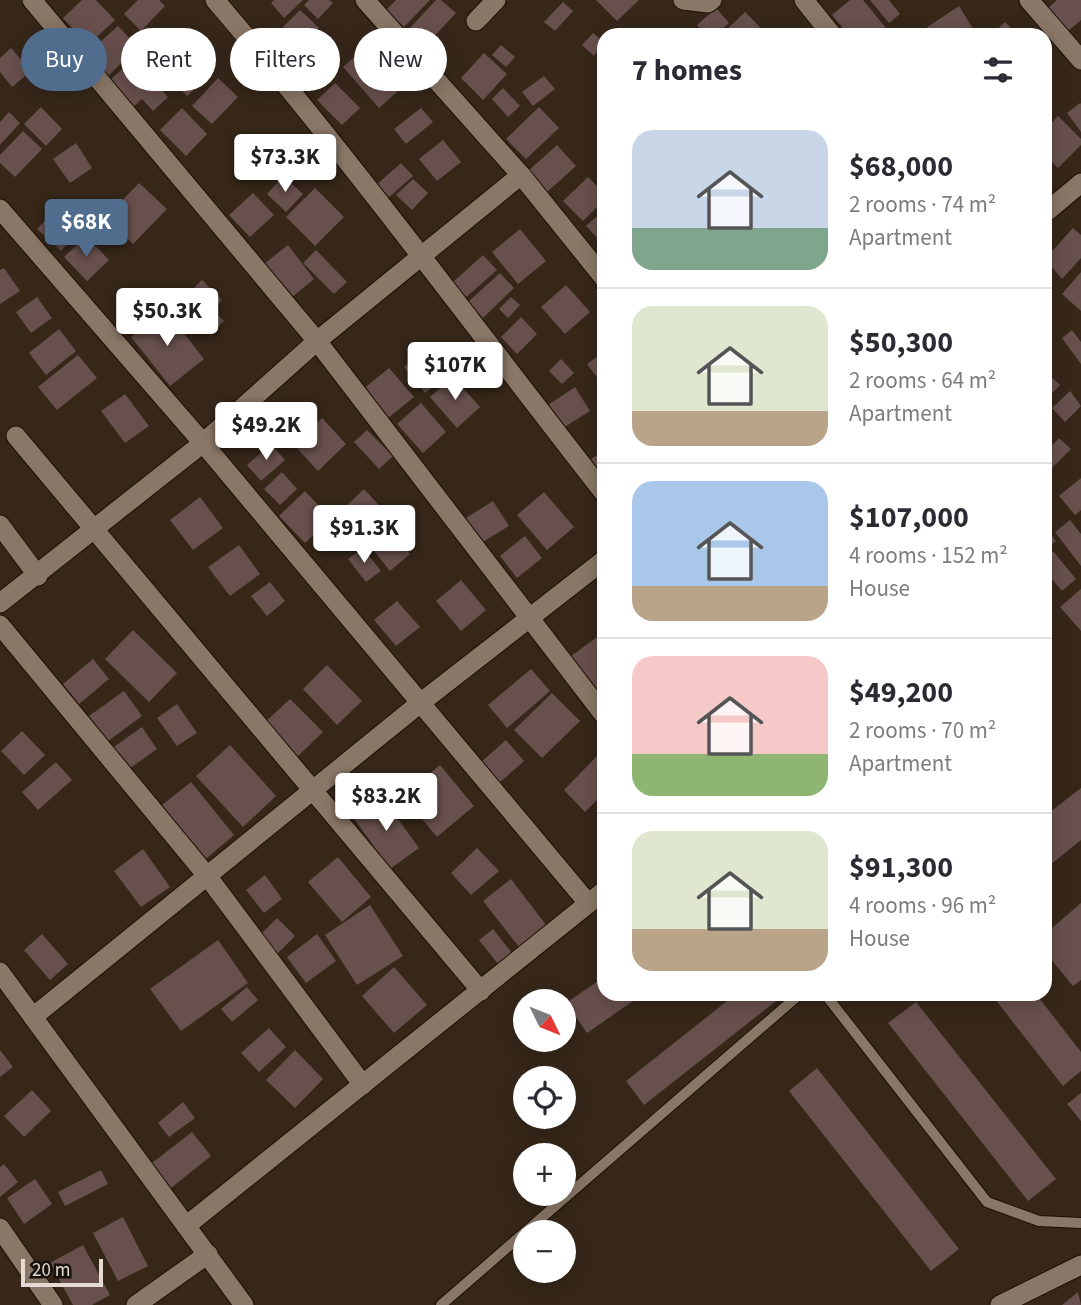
<!DOCTYPE html>
<html lang="en">
<head>
<meta charset="utf-8">
<style>
	:root { --surface:#fff; --page:#f7f7f7; --text:#2b2b33; --muted:#7c7c81; --line:#e1e1e2; --accent:#516d8d }
	body { margin:0; font-family:"Source Sans 3",sans-serif; background:var(--page); color:var(--text); height:100vh; display:flex; flex-direction:column; font-size:26px; white-space:nowrap }
	* { box-sizing:border-box; margin:0 }
	p { font-size:23px; color:var(--muted) }
	.icon { flex:none; width:38px; height:38px; fill:none; stroke:currentColor; stroke-width:2; stroke-linecap:round; stroke-linejoin:round }
	.map { position:relative; flex:1; overflow:hidden }
	.drawer { position:absolute; left:597px; top:28px; width:455px; height:973px; display:flex; flex-direction:column; background:var(--surface); border-radius:21px; box-shadow:0 4px 18px #0003 }
	.drawer>* { flex:none }
	.top-card { position:absolute; left:21px; top:28px; width:471px; height:63px; display:flex; gap:14px }
	.needle { width:46px; rotate:133deg }
	.controls { position:absolute; left:513px; top:989px; display:grid; gap:14px }
	.controls a { display:grid; place-items:center; width:63px; height:63px; border-radius:50%; background:var(--surface); box-shadow:0 4px 18px #0003; font-size:35px }
	.scale { position:absolute; left:21px; bottom:18px; width:82px; box-sizing:border-box; padding-left:7px; border:4px solid #e5dbd3; border-top:0; font-size:19px; line-height:24px; white-space:nowrap; color:#e5dbd3; -webkit-text-stroke:5px #18120c; paint-order:stroke }
	.price { position:absolute; translate:-50% -60px; padding:0 16px; border-radius:7px; background:#fff; color:#222; font-size:23px; line-height:46px; filter:drop-shadow(0 2px 4px #0008) }
	.price::after { content:''; position:absolute; left:50%; top:42px; width:21px; height:16px; margin-left:-10px; background:inherit; clip-path:polygon(0 0,100% 0,50% 100%) }
	.price.selected { background:var(--accent); color:#fff }
	ul { padding:0; list-style:none }
	li { display:flex; align-items:center; gap:21px; height:175px; padding:0 35px }
	li+li { border-top:2px solid var(--line) }
	li span { display:grid; place-items:center; flex:none; width:196px; height:140px; border-radius:21px; color:#555 }
	li>.icon { margin-inline-start:auto }
	span .icon { width:84px; height:84px; fill:#fffc; stroke-width:1 }
	li b { font-size:30px }
	h2 { display:flex; justify-content:space-between; align-items:center; height:84px; padding:0 35px; font-size:30px }
	.chip { padding:0 24px; border-radius:32px; background:var(--surface); box-shadow:0 4px 18px #0003; font-size:24px; line-height:63px }
	.chip.selected { background:var(--accent); color:#fff }
	.map>svg:first-child { display:block }
	.building { fill:#68504d }
	.lines { fill:none; stroke-linecap:round; stroke-linejoin:round }
	.service-casing { stroke:#1d1004; stroke-width:12 }
	.minor-casing { stroke:#1d1004; stroke-width:21 }
	.service { stroke:#897767; stroke-width:10 }
	.minor { stroke:#897767; stroke-width:19 }
</style>
</head>
<body>
<div class="map">
<svg width="1081" height="1305" viewBox="0 0 1081 1305">
	<rect width="100%" height="100%" fill="#362719"/>
	<g class="building">
		<polygon points="82,0 96,0 115,20 88,45 63,18"/>
		<polygon points="138,0 159,0 165,6 141,31 124,14"/>
		<polygon points="274,0 303,0 284,18 271,3"/>
		<polygon points="309,0 329,0 333,3 318,19 304,5"/>
		<polygon points="396,0 430,0 404,27 386,10"/>
		<polygon points="436,0 441,0 456,13 425,46 408,30"/>
		<polygon points="596,0 639,0 617,21"/>
		<polygon points="850,0 863,0 886,28 877,35 849,35 832,15"/>
		<polygon points="870,0 889,0 900,14 889,23"/>
		<polygon points="1057,0 1081,0 1081,20 1067,32 1047,9"/>
		<polygon points="563,2 573,11 555,31 544,22"/>
		<polygon points="959,6 975,32 970,35 931,35 926,28"/>
		<polygon points="716,8 729,23 716,35 706,35 697,25"/>
		<polygon points="300,10 319,28 302,45 283,27"/>
		<polygon points="745,12 760,27 752,35 721,35"/>
		<polygon points="1005,22 1018,35 997,35 994,32"/>
		<polygon points="118,26 138,47 108,76 87,54"/>
		<polygon points="274,27 298,52 283,65 260,40"/>
		<polygon points="593,33 604,42 594,56 582,45"/>
		<polygon points="374,40 410,80 379,108 343,67"/>
		<polygon points="501,45 515,57 506,67 492,55"/>
		<polygon points="11,48 31,71 12,87 0,72 0,58"/>
		<polygon points="193,51 213,73 187,96 167,74"/>
		<polygon points="141,52 165,78 157,85 168,97 153,111 142,99 134,106 110,80"/>
		<polygon points="484,53 507,74 483,100 461,78"/>
		<polygon points="544,76 555,89 533,106 522,92"/>
		<polygon points="218,78 238,97 212,124 192,106"/>
		<polygon points="335,83 360,108 342,125 317,100"/>
		<polygon points="503,88 520,106 508,117 492,99"/>
		<polygon points="1080,103 1081,104 1081,132 1067,113"/>
		<polygon points="41,107 62,129 46,146 24,124"/>
		<polygon points="539,107 559,128 526,159 506,139"/>
		<polygon points="182,108 207,134 186,156 160,130"/>
		<polygon points="421,108 433,122 406,144 394,129"/>
		<polygon points="9,112 20,123 0,145 0,122"/>
		<polygon points="1058,116 1081,139 1081,145 1058,168 1045,155 1045,130"/>
		<polygon points="23,131 42,149 15,177 0,163 0,155"/>
		<polygon points="443,140 461,162 437,181 419,159"/>
		<polygon points="76,143 92,168 70,183 53,159"/>
		<polygon points="557,145 576,166 546,193 527,172"/>
		<polygon points="401,163 413,176 387,199 375,186"/>
		<polygon points="283,176 303,194 286,212 267,194"/>
		<polygon points="588,177 604,193 604,200 583,221 563,201"/>
		<polygon points="413,179 428,193 412,210 396,195"/>
		<polygon points="139,183 167,209 133,244 106,217"/>
		<polygon points="315,188 344,217 315,246 286,217"/>
		<polygon points="253,193 274,215 250,237 229,215"/>
		<polygon points="66,199 89,220 61,251 37,229"/>
		<polygon points="604,210 604,245 586,226"/>
		<polygon points="1073,228 1081,235 1081,258 1062,279 1045,259"/>
		<polygon points="520,229 546,261 518,284 492,252"/>
		<polygon points="86,236 109,260 87,281 64,257"/>
		<polygon points="288,245 314,279 291,298 264,264"/>
		<polygon points="316,250 347,282 334,294 303,263"/>
		<polygon points="483,255 497,270 465,298 452,283"/>
		<polygon points="4,268 20,291 0,304 0,270"/>
		<polygon points="1081,272 1081,311 1062,294"/>
		<polygon points="500,273 514,288 483,318 468,302"/>
		<polygon points="202,280 222,300 212,310 224,321 210,334 199,323 194,328 174,308"/>
		<polygon points="566,285 590,312 565,334 541,307"/>
		<polygon points="37,297 52,318 31,333 16,312"/>
		<polygon points="511,297 520,305 508,318 499,309"/>
		<polygon points="165,309 204,359 170,386 131,337"/>
		<polygon points="521,317 537,334 517,354 501,337"/>
		<polygon points="59,329 76,351 46,375 29,353"/>
		<polygon points="1072,330 1081,342 1081,364 1062,338"/>
		<polygon points="436,342 457,369 425,393 404,367"/>
		<polygon points="604,352 604,387 587,364"/>
		<polygon points="78,355 97,378 57,410 38,387"/>
		<polygon points="561,359 574,373 562,384 549,371"/>
		<polygon points="389,368 414,397 388,418 363,389"/>
		<polygon points="1045,371 1060,385 1045,401"/>
		<polygon points="453,377 480,407 457,428 430,397"/>
		<polygon points="575,387 590,411 563,428 548,405"/>
		<polygon points="1070,391 1081,406 1065,422 1052,408"/>
		<polygon points="125,394 149,426 125,443 101,411"/>
		<polygon points="421,403 446,432 423,453 397,424"/>
		<polygon points="322,418 346,444 318,471 294,445"/>
		<polygon points="367,430 393,456 379,469 354,442"/>
		<polygon points="1059,438 1071,449 1051,469 1045,462 1045,453"/>
		<polygon points="271,444 285,460 261,481 247,465"/>
		<polygon points="604,450 604,479 590,460"/>
		<polygon points="282,472 297,489 280,505 264,489"/>
		<polygon points="1081,478 1081,510 1075,515 1059,496"/>
		<polygon points="364,489 389,516 362,541 338,514"/>
		<polygon points="305,491 331,519 305,543 279,516"/>
		<polygon points="544,492 574,527 547,550 517,515"/>
		<polygon points="200,497 223,528 193,550 170,520"/>
		<polygon points="493,501 509,526 481,543 466,518"/>
		<polygon points="1070,520 1081,534 1081,566 1055,532"/>
		<polygon points="1045,527 1056,541 1045,550"/>
		<polygon points="391,530 410,554 390,571 370,546"/>
		<polygon points="525,536 542,558 517,578 500,556"/>
		<polygon points="239,545 260,574 230,596 208,567"/>
		<polygon points="363,548 381,571 366,582 348,559"/>
		<polygon points="1053,551 1076,579 1062,591 1045,571 1045,557"/>
		<polygon points="461,580 486,610 461,631 436,601"/>
		<polygon points="270,582 285,601 267,616 251,596"/>
		<polygon points="1081,589 1081,631 1060,607"/>
		<polygon points="397,601 420,627 396,646 374,620"/>
		<polygon points="133,630 177,673 149,702 105,659"/>
		<polygon points="597,637 604,646 604,696 601,698 570,657"/>
		<polygon points="93,659 109,679 79,704 63,684"/>
		<polygon points="327,665 362,701 337,725 303,689"/>
		<polygon points="531,669 550,691 507,728 488,705"/>
		<polygon points="124,691 142,716 108,741 89,716"/>
		<polygon points="552,693 580,721 542,758 514,730"/>
		<polygon points="290,699 323,732 296,758 263,724"/>
		<polygon points="177,704 197,733 177,746 157,718"/>
		<polygon points="142,727 157,749 126,771 111,749"/>
		<polygon points="22,731 45,755 24,775 1,751"/>
		<polygon points="506,740 524,761 498,784 480,763"/>
		<polygon points="230,745 276,796 243,827 196,776"/>
		<polygon points="598,755 604,762 604,793 585,812 564,790"/>
		<polygon points="56,762 72,780 38,810 22,792"/>
		<polygon points="440,765 474,806 437,837 403,796"/>
		<polygon points="191,782 234,835 201,863 157,809"/>
		<polygon points="1081,788 1081,840 1045,869 1045,816"/>
		<polygon points="381,796 419,848 390,869 353,817"/>
		<polygon points="477,848 499,871 471,895 451,873"/>
		<polygon points="143,849 170,887 141,907 114,871"/>
		<polygon points="338,857 371,897 342,922 308,882"/>
		<polygon points="265,875 282,899 264,913 246,890"/>
		<polygon points="511,879 546,925 519,947 483,901"/>
		<polygon points="1081,903 1081,980 1073,986 1045,952 1045,934"/>
		<polygon points="370,905 403,956 357,985 325,935"/>
		<polygon points="277,918 295,936 277,954 259,936"/>
		<polygon points="493,929 516,958 502,969 479,940"/>
		<polygon points="42,934 68,964 50,980 24,950"/>
		<polygon points="317,934 336,961 306,983 287,957"/>
		<polygon points="218,940 248,983 181,1031 150,989"/>
		<polygon points="394,967 427,1005 394,1033 362,996"/>
		<polygon points="604,977 604,994 643,994 587,1033 566,1003"/>
		<polygon points="247,987 258,1000 232,1022 221,1009"/>
		<polygon points="736,994 770,994 776,1001 644,1105 626,1081"/>
		<polygon points="991,994 1036,994 1081,1052 1081,1071 1063,1086"/>
		<polygon points="916,1002 1056,1179 1028,1201 888,1023"/>
		<polygon points="269,1028 286,1047 259,1072 241,1053"/>
		<polygon points="0,1050 13,1067 0,1077"/>
		<polygon points="295,1050 323,1079 295,1108 266,1080"/>
		<polygon points="817,1068 959,1249 931,1271 789,1091"/>
		<polygon points="32,1090 51,1111 24,1137 4,1116"/>
		<polygon points="1081,1093 1081,1121 1067,1104"/>
		<polygon points="183,1102 195,1118 169,1137 158,1123"/>
		<polygon points="192,1132 211,1156 171,1188 152,1163"/>
		<polygon points="4,1164 18,1182 0,1197 0,1167"/>
		<polygon points="101,1170 108,1184 65,1206 58,1192"/>
		<polygon points="35,1179 52,1204 24,1224 7,1198"/>
		<polygon points="123,1217 148,1266 118,1281 93,1233"/>
		<polygon points="83,1245 110,1295 92,1305 73,1305 50,1263"/>
		<polygon points="1078,1292 1081,1305 1062,1305"/>
	</g>
	<g class="lines">
		<g class="service-casing">
			<g id="service">
				<polyline points="825,994 987,1202 1039,1221 1081,1223"/>
				<polyline points="441,1305 800,994"/>
			</g>
		</g>
		<g class="minor-casing">
			<g id="minor">
				<polyline points="32,0 317,341 604,715"/>
				<path d="M215,0C351,159 475,328 604,493"/>
				<polyline points="365,0 521,175 604,278"/>
				<polyline points="683,0 708,3 712,0"/>
				<polyline points="804,0 832,35"/>
				<polyline points="1029,0 1081,60"/>
				<polyline points="476,21 496,0"/>
				<polyline points="0,209 203,443 588,903"/>
				<polyline points="1045,213 1081,183"/>
				<polyline points="16,436 481,991"/>
				<polyline points="0,525 38,576"/>
				<polyline points="0,603 203,443 317,341 521,175"/>
				<polyline points="0,625 208,877 363,1085"/>
				<polyline points="0,972 244,1305"/>
				<polyline points="33,1017 419,704 604,560"/>
				<polyline points="186,1226 604,891"/>
				<polyline points="0,1228 53,1305"/>
				<polyline points="136,1305 208,1254"/>
				<polyline points="1000,1305 1081,1265"/>
			</g>
		</g>
		<use href="#service" class="service"/>
		<use href="#minor" class="minor"/>
	</g>
</svg>
<div class="controls">
<a><svg class="needle" viewBox="-14 -14 28 28"><path d="M0-13l5 13h-10z" fill="#e53935"/><path d="M0 13l5-13h-10z" fill="#7c7c81"/></svg></a>
<a><svg class="icon" aria-label="locate" viewBox="0 0 24 24"><circle cx="12" cy="12" r="6"/><path d="M12 2v4M12 18v4M2 12h4M18 12h4"/></svg></a>
<a>+</a>
<a>−</a>
</div>
<div class="scale">20 m</div>
<b class="price" style="left:285px;top:194px">$73.3K</b>
<b class="price selected" style="left:86px;top:259px">$68K</b>
<b class="price" style="left:167px;top:348px">$50.3K</b>
<b class="price" style="left:455px;top:402px">$107K</b>
<b class="price" style="left:266px;top:462px">$49.2K</b>
<b class="price" style="left:364px;top:565px">$91.3K</b>
<b class="price" style="left:386px;top:833px">$83.2K</b>
<div class="top-card">
<a class="chip selected">Buy</a>
<a class="chip">Rent</a>
<a class="chip">Filters</a>
<a class="chip">New</a>
</div>
<section class="drawer">
<h2>7 homes<svg class="icon" aria-label="filters" viewBox="0 0 24 24"><path d="M4 7h16M4 17h16"/><circle cx="9" cy="7" r="2"/><circle cx="15" cy="17" r="2"/></svg></h2>
<ul>
<li><span style="background:linear-gradient(#c9d6e8 70%,#7fa58c 0)"><svg class="icon" aria-label="home" viewBox="0 0 24 24"><path d="M3 11l9-7 9 7M6 9v11h12V9"/></svg></span><div><b>$68,000</b><p>2 rooms · 74 m²</p><p>Apartment</p></div></li>
<li><span style="background:linear-gradient(#dfe7d0 75%,#b9a48a 0)"><svg class="icon" aria-label="home" viewBox="0 0 24 24"><path d="M3 11l9-7 9 7M6 9v11h12V9"/></svg></span><div><b>$50,300</b><p>2 rooms · 64 m²</p><p>Apartment</p></div></li>
<li><span style="background:linear-gradient(#a9c7e8 75%,#b9a48a 0)"><svg class="icon" aria-label="home" viewBox="0 0 24 24"><path d="M3 11l9-7 9 7M6 9v11h12V9"/></svg></span><div><b>$107,000</b><p>4 rooms · 152 m²</p><p>House</p></div></li>
<li><span style="background:linear-gradient(#f6c9c9 70%,#8fb573 0)"><svg class="icon" aria-label="home" viewBox="0 0 24 24"><path d="M3 11l9-7 9 7M6 9v11h12V9"/></svg></span><div><b>$49,200</b><p>2 rooms · 70 m²</p><p>Apartment</p></div></li>
<li><span style="background:linear-gradient(#dfe7d0 70%,#b9a48a 0)"><svg class="icon" aria-label="home" viewBox="0 0 24 24"><path d="M3 11l9-7 9 7M6 9v11h12V9"/></svg></span><div><b>$91,300</b><p>4 rooms · 96 m²</p><p>House</p></div></li>
</ul>
</section>
</div>
</body>
</html>
